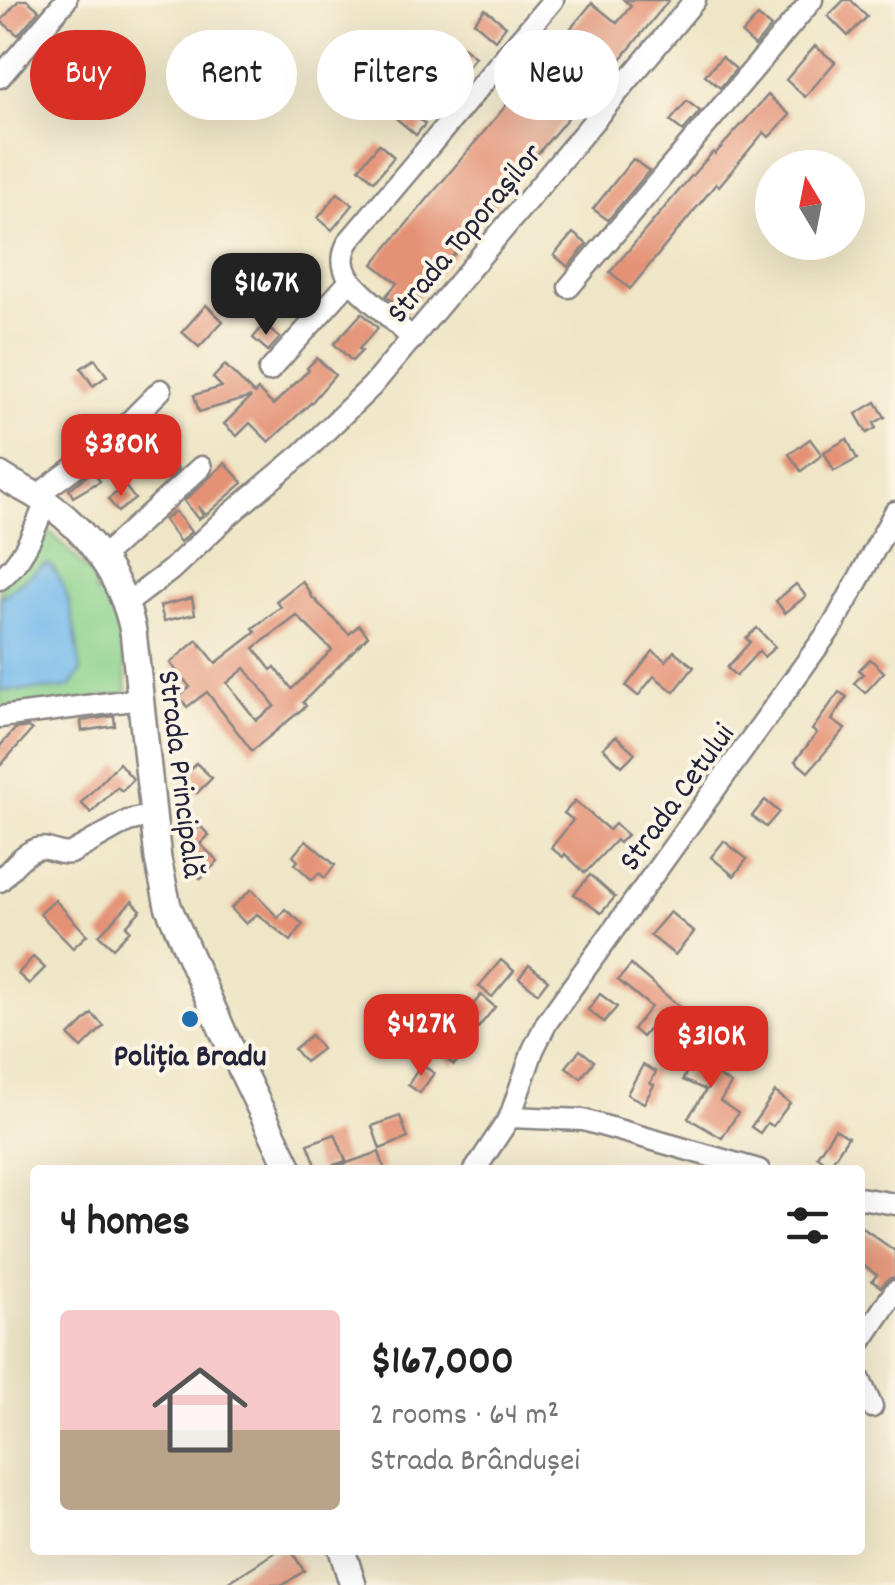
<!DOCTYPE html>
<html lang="en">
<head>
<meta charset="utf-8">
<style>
	:root { --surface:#fff; --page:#f2f2f2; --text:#222; --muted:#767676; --accent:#d93025 }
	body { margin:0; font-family:Dekko,sans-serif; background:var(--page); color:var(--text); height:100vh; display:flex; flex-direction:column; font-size:38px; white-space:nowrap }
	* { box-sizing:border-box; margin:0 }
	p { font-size:32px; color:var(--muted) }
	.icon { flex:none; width:55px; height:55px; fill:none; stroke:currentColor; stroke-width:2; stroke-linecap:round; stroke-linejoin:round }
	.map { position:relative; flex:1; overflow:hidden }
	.side { position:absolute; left:30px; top:1165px; width:835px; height:390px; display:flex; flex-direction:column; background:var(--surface); border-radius:10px; box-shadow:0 10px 40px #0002 }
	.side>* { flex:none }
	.top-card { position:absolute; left:30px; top:30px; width:835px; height:90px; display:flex; gap:20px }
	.needle { width:65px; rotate:350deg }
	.controls { position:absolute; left:755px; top:150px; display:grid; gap:20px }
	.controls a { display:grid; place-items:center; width:110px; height:110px; border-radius:50%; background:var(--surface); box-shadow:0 10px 40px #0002; font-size:50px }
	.price { position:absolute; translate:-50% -85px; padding:0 22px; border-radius:20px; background:var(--accent); color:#fff; font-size:32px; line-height:65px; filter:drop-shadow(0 2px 5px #0008) }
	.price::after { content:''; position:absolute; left:50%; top:60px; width:30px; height:22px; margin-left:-15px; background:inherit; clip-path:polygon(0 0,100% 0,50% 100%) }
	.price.active { background:#222; color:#fff }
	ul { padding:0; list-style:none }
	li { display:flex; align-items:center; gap:30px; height:250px; padding:0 30px }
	li span { display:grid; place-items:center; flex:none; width:280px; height:200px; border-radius:10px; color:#555 }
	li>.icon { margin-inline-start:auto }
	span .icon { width:120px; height:120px; fill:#fffc; stroke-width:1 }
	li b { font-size:42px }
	h2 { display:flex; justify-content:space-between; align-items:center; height:120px; padding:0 30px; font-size:42px }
	.tag { padding:0 35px; border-radius:45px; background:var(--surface); box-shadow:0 10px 40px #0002; font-size:35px; line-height:90px }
	.tag.active { background:var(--accent); color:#fff }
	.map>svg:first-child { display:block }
	.green { fill:#8bd28d; stroke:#567a64; stroke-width:2.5 }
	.water { fill:#75bbec; stroke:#4c6e94; stroke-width:2.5 }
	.building { fill:#e49174; fill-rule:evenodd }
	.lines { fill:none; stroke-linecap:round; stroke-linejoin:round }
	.minor-casing { stroke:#888481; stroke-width:25 }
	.major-casing { stroke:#888481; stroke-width:30 }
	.minor { stroke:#fff; stroke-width:20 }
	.major { stroke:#fff; stroke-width:25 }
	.poi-dot { fill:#1f6fb2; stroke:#fcf5e5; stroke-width:4 }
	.labels { text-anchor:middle; stroke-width:8; stroke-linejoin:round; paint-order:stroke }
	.street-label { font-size:32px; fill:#22223b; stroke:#fcf5e5 }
	.poi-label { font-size:32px; font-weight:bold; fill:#22223b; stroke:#fcf5e5 }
</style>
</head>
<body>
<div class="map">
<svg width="895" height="1585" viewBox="0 0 895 1585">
	<rect width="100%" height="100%" fill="#fcf5e5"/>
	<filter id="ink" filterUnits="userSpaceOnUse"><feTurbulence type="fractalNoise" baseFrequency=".01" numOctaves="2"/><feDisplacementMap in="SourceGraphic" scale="20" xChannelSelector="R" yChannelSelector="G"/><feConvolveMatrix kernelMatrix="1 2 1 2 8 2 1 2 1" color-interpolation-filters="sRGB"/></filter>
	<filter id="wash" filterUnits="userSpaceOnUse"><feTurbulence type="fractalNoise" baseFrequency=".0048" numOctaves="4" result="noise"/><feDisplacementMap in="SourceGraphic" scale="40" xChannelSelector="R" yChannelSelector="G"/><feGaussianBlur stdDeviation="2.25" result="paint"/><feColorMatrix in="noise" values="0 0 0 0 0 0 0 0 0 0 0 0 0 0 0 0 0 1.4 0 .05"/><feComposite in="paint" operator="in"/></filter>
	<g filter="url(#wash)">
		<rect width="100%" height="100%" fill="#efe6c7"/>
		<path class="green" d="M42,523L89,571L98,585L94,590L97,594L102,592C120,623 126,658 127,694L0,711V587Z"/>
		<path class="water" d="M48,564C72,583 76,642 81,672L71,686L61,689L0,691V598L42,566Z"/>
		<g id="blocks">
			<g class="building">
				<polygon points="19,0 27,0 39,10 18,35 1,21"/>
				<polygon points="624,0 669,0 613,69 566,120 405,313 386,296 397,283 373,264 592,3 617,23 631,6"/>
				<polygon points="844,0 851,0 867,17 848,36 828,16"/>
				<polygon points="485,9 506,26 495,40 474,22"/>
				<polygon points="758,16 771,27 755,46 742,34"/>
				<polygon points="459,44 475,57 462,73 459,71 438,96 421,83 433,68 437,71"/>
				<polygon points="815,46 835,62 805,97 786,80"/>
				<polygon points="722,57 736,69 720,88 705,75"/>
				<polygon points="768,95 790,115 769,137 764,132 719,186 716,184 630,289 610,272 688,180 713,152 715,154"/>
				<polygon points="687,101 700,111 683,131 670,121"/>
				<polygon points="406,108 425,124 416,135 397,119"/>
				<polygon points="379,144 394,157 374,181 359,168"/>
				<polygon points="633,159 649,171 608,220 593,209"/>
				<polygon points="338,193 353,205 332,230 318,218"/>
				<polygon points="573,233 587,244 568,267 554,255"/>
				<polygon points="302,281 319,295 308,308 291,294"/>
				<polygon points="206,305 223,321 199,347 182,332"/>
				<polygon points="362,313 378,328 359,349 362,351 352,361 334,344"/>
				<polygon points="264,325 280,338 268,351 253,338"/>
				<polygon points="317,358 335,375 312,402 269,442 250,423 237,436 224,424 251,397 199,412 194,395 222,387 213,378 225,365 254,394 258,390 273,405 309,370 307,368"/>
				<polygon points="95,359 107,376 93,386 81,368"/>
				<polygon points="876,402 885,417 874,423 876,428 867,433 856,414"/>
				<polygon points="152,419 165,438 163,439 178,469 168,479 151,447 145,451 135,436"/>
				<polygon points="810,439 822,455 801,471 789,454"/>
				<polygon points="847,439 857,459 834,471 824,452"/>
				<polygon points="225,463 243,483 206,515 198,506 203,516 198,519 184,501"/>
				<polygon points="93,471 100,481 73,497 69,489"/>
				<polygon points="125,486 135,499 118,512 108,499"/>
				<polygon points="175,511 191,532 180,542 164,520"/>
				<path d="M302,581L311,594L310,595L349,634L359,625L368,636L303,702L306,706L252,751L207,692L187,707L179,696L190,687L170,663L197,640L216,663L256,632L253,628L281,607L276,601ZM297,616L332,650L292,689L275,667L271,670L254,648ZM245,668L275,706L256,720L227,683Z"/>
				<polygon points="796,584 806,596 785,613 776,601"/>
				<polygon points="192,598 195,614 164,621 160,606"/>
				<polygon points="757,628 775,647 764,657 759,651 736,676 727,668 750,642 746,638"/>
				<polygon points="653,651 666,661 674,651 694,667 674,692 654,676 638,696 626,686"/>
				<polygon points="870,659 884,672 865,693 854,683 863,674 859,670"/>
				<polygon points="839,692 847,697 832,720 845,729 808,772 795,761 817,733 812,730"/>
				<polygon points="114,716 115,726 82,731 81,721"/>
				<polygon points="28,727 32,730 0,766 0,746 15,729"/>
				<polygon points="616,736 635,753 622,766 603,748"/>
				<polygon points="119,763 133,779 122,791 117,787 91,813 81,803"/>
				<polygon points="196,763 212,778 197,793 182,779"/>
				<polygon points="765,800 779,812 766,827 752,816"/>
				<polygon points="575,801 609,830 615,824 627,835 619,843 616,840 585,873 565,854 563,857 551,848 573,820 564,813"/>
				<polygon points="200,826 209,835 200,844 218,861 201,879 192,871 200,862 182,844"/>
				<polygon points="306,840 335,865 325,878 319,873 312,880 295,864 298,861 293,856"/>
				<polygon points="724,841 747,859 734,876 711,857"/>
				<polygon points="590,875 615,897 601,913 574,894"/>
				<polygon points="252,889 278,918 285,909 303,924 291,941 257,914 246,924 231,908"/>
				<polygon points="55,900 87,935 73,948 40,914"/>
				<polygon points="132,901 141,910 126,926 130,930 113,948 99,935"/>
				<polygon points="670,912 694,932 675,955 650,935"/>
				<polygon points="33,957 45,968 29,984 18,974"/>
				<polygon points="501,960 514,971 492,997 479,986"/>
				<polygon points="529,965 548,980 538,993 519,978"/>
				<polygon points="631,965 681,1008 679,1009 683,1012 672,1027 659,1017 642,1037 633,1029 651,1007 618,980"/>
				<polygon points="600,994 617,1007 604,1022 588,1010"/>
				<polygon points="481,995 495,1007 478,1028 464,1016"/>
				<polygon points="92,1014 104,1026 82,1048 69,1036"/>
				<polygon points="448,1031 468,1048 454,1065 433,1048"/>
				<polygon points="311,1035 322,1049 305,1062 294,1049"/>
				<polygon points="724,1039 735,1046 716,1074 731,1084 720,1101 738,1113 722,1138 688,1118 706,1090 683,1080 694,1054 710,1060"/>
				<polygon points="580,1050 594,1061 581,1078 566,1067"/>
				<polygon points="421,1064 434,1073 420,1093 408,1085"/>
				<polygon points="643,1065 656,1072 650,1083 654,1085 644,1103 627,1094"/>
				<polygon points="775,1092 790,1103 773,1126 767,1123 760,1133 751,1127"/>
				<polygon points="400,1116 408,1138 380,1149 372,1126"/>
				<polygon points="835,1129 848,1137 830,1165 817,1156"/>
				<polygon points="335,1134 346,1161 318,1170 308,1144"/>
				<polygon points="379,1152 385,1170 333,1170 332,1168"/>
				<polygon points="860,1226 895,1251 895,1277 888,1279 881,1287 872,1281 877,1275 860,1263"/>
				<polygon points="279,1550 291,1550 304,1571 283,1585 224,1585"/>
			</g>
		</g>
	</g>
	<g filter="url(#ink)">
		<use href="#blocks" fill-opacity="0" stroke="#888481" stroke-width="2.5"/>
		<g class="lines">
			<g class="minor-casing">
				<g id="minor">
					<polyline points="0,77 66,0"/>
					<polyline points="569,287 812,0"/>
					<path d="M413,339C401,328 389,317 377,306C357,288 332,271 349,241L553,0"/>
					<polyline points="269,371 350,281"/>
					<polyline points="36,496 108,443 161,390"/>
					<polyline points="102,557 201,467"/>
					<path d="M0,579C25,559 34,530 46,502"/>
					<polyline points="126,604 171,570 228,516 303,453 372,386 695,0"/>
					<polyline points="0,717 141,699"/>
					<path d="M0,881C11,869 29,844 47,849C57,851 60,855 71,853L128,821L153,815"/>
					<polyline points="510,1117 583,1120 759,1170"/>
					<polyline points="475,1170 510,1117 533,1050 547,1022 834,624 895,512"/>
					<polyline points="860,1198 895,1204"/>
					<polyline points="860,1343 895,1291"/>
					<polyline points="860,1380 872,1407"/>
				</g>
			</g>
			<g class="major-casing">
				<g id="major">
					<path d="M0,475C13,484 28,490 41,499C87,529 122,577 133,631L158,859L168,906L224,1034L290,1170"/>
					<polyline points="342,1550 353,1585"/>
				</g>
			</g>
			<use href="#minor" class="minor"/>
			<use href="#major" class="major"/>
		</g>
	</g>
	<circle class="poi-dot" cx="190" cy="1019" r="10"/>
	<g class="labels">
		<g class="street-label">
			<text transform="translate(463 232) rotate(-50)" y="11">Strada Toporașilor</text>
			<text transform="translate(183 774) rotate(83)" y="11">Strada Principală</text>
			<text transform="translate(675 796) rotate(-54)" y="11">Strada Cetului</text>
		</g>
		<g class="poi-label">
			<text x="190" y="1065">Poliția Bradu</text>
		</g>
	</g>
</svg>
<div class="controls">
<a><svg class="needle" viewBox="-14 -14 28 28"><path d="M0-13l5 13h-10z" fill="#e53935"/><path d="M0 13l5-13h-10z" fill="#767676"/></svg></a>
</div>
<b class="price active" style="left:266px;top:338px">$167K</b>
<b class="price" style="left:121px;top:499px">$380K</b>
<b class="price" style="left:421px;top:1079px">$427K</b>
<b class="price" style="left:711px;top:1091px">$310K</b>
<div class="top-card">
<a class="tag active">Buy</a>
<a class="tag">Rent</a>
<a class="tag">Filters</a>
<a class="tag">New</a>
</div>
<section class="side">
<h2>4 homes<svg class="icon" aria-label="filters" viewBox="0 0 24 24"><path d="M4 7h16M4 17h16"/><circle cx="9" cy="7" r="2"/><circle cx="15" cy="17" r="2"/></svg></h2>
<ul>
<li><span style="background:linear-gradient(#f6c9c9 60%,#b9a48a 0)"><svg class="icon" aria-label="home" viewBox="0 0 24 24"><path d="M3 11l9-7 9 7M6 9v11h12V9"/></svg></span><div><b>$167,000</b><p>2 rooms · 64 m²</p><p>Strada Brândușei</p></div></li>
</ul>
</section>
</div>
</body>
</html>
